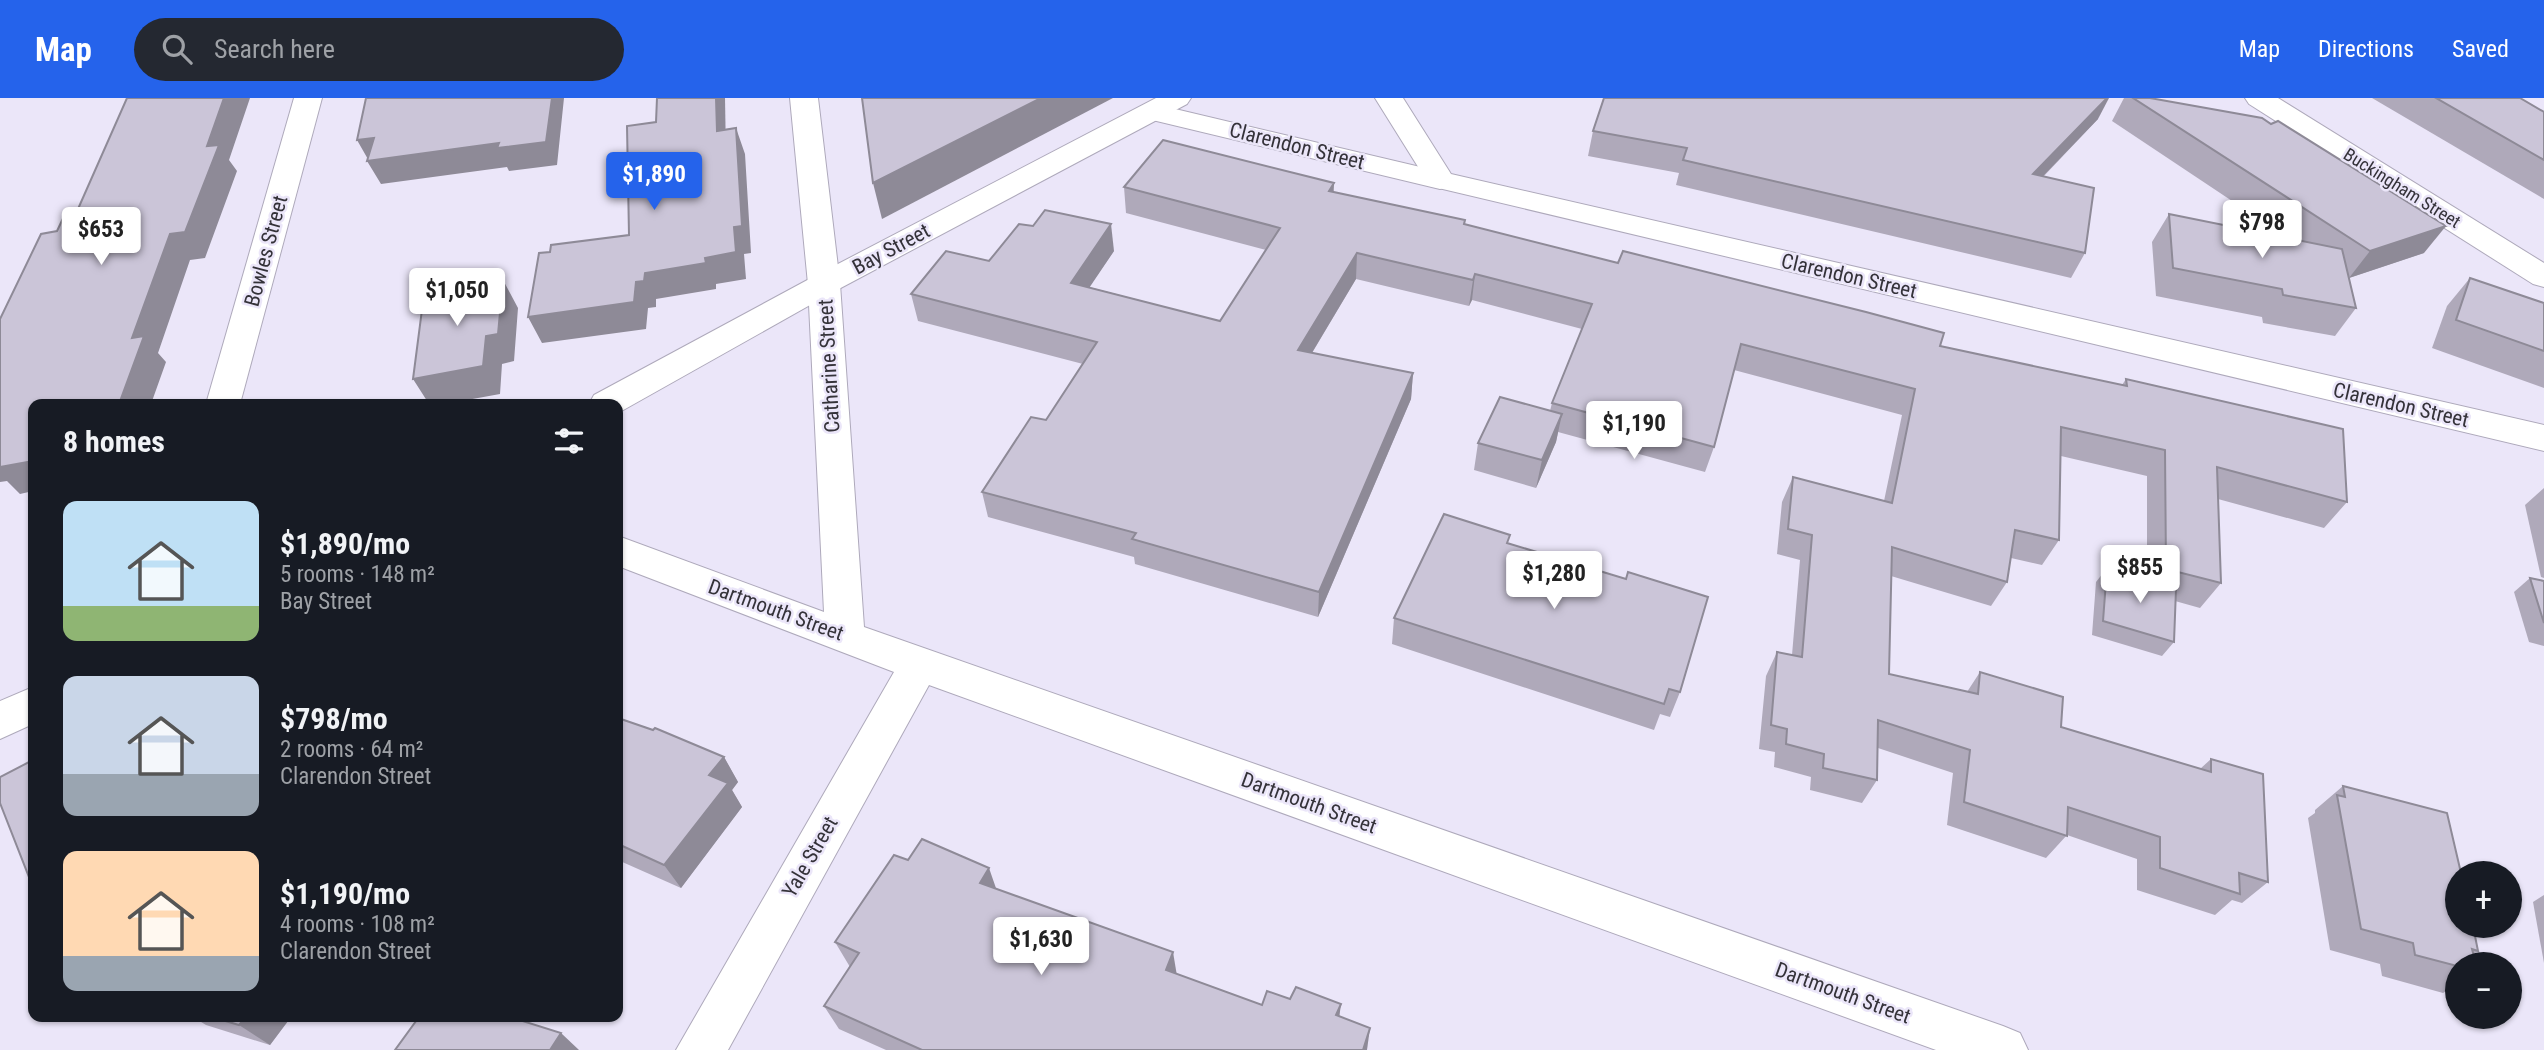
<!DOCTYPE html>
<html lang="en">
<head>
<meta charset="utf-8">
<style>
	:root { --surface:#171b24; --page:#242831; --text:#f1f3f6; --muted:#9ea1a6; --accent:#2563eb }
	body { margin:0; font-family:"Roboto Condensed",sans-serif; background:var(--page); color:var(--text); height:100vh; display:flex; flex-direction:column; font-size:26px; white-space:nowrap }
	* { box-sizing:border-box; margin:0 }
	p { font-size:23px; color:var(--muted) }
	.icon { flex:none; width:38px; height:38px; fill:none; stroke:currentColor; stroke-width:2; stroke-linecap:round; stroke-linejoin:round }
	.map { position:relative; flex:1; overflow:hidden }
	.drawer { position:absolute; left:28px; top:301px; width:595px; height:623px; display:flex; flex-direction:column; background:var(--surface); border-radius:14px; box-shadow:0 2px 5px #0004 }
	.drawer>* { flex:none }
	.tools { position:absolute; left:2445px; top:763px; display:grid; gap:14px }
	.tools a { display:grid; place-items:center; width:77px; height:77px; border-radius:50%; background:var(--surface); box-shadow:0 2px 5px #0004; font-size:35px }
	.price { position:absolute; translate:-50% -60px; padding:0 16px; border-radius:7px; background:#fff; color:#222; font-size:23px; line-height:46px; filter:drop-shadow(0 2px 4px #0008) }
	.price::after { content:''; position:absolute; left:50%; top:42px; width:21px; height:16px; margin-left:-10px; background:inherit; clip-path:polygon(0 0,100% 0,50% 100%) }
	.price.selected { background:var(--accent); color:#fff }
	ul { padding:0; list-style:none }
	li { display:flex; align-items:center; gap:21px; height:175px; padding:0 35px }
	li span { display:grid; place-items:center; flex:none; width:196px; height:140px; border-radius:14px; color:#555 }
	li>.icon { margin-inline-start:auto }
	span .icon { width:84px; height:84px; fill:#fffc; stroke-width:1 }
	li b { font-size:30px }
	h2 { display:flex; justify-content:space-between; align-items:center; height:84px; padding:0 35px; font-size:30px }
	header { display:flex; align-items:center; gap:42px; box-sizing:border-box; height:98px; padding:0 35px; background:var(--accent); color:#fff }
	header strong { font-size:33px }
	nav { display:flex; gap:38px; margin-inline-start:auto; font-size:24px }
	.search { width:490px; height:63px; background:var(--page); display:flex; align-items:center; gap:18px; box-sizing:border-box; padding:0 24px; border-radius:38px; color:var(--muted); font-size:26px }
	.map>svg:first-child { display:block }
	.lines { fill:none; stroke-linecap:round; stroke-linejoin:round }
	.street-casing { stroke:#aea9bb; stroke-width:2 }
	.secondary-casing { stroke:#aea9bb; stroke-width:2 }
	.street { fill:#fff; fill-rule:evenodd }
	.secondary { fill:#fff; fill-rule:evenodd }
	.wall { fill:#afa9ba }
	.shaded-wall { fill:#8e8a97 }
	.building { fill:#cbc5d8; stroke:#8e8a97; stroke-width:2 }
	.labels { text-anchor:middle; stroke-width:5; stroke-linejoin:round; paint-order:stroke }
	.far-street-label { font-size:18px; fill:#343239; stroke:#ebe6f9 }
	.street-label { font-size:21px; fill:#343239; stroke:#ebe6f9 }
</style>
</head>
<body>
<header>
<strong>Map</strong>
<div class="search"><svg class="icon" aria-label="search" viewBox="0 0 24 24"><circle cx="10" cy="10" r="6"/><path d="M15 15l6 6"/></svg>Search here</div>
<nav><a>Map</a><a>Directions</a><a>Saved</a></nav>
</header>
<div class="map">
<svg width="2544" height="952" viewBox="0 0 2544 952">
	<rect width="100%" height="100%" fill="#ebe6f9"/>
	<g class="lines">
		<g class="street-casing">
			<g id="street">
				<polygon points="294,0 322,0 240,306 206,306"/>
				<polygon points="790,0 818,0 840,186 864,529 2003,928 2020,935 2028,952 1936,952 929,587 728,952 676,952 894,574 618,468 618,438 824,514 808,186"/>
				<polygon points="2245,0 2278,0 2544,165 2544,189 2533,186 2249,6"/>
				<polygon points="1154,6 1450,76 1455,82 1450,88 1440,91 1144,20 1140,14 1144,8"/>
			</g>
		</g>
		<g class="secondary-casing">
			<g id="secondary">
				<polygon points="1156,0 1191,0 1187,6 835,193 618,315 618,306 589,306 594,297 813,179"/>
				<polygon points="1375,0 1403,0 1451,76 2544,327 2544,353 1430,88"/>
				<polygon points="33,589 33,626 0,641 0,603"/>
			</g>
		</g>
		<use href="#street" class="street"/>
		<use href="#secondary" class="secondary"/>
	</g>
	<g class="wall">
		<polygon points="2124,0 2150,0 2424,155 2349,180 2356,210 2335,238 2263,225 2262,219 2156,198 2152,144 2169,116 2289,141 2112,23"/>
		<polygon points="2372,0 2520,0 2544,14 2544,101"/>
		<polygon points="2098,21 2043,79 2085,155 2071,180 1676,87 1679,75 1588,58 1593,33"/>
		<polygon points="1124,89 1334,94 1465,122 1465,127 1940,248 2122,287 2126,281 2347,404 2324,430 2218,401 2221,485 2200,510 2175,503 2174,544 2162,558 2092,537 2096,484 2107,470 2147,482 2147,378 2061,358 2059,442 2042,467 2011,460 2007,484 1991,508 1891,478 1889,576 1967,594 1980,574 2061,629 2200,671 2211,661 2268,784 2242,805 2232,802 2215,817 2137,792 2137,761 2067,737 2046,760 1947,727 1953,675 1878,650 1877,682 1862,705 1810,692 1811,679 1774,669 1775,654 1759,651 1766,578 1777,554 1792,557 1800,462 1777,456 1782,404 1793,379 1884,403 1902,317 1734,272 1714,349 1705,374 1558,334 1556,344 1536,390 1474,372 1478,345 1550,313 1552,305 1582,231 1472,202 1469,208 1356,181 1312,255 1413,275 1411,301 1318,519 1135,466 1134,459 988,419 982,394 1046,322 1083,266 918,223 911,196 989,163 1114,153 1089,189 1220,223 1266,152 1126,115"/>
		<polygon points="2470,180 2544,205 2544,290 2432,250 2447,208"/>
		<polygon points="2544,390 2544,480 2541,479 2525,407"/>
		<polygon points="1508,446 1680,594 1670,619 1660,616 1654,632 1392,546 1394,520"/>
		<polygon points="2530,480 2544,483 2544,548 2529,544 2514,494"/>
		<polygon points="618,620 724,659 738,684 732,692 742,709 681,790 620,763 618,765"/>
		<polygon points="2343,688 2478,853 2457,866 2457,886 2443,895 2382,878 2380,866 2330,852 2308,720 2315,715 2315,712"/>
		<polygon points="908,762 997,791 1176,876 1262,907 1340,919 1367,952 886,952 839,931 824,908 850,869 835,844"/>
		<polygon points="2544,797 2544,865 2533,804"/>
		<polygon points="193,919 291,919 270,947 206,927"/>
	</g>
	<g class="shaded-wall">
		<polygon points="224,0 250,0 229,62 237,73 205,160 190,162 158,255 166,264 151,306 119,306 132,240 170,136 207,48"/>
		<polygon points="552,0 564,0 557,67 509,73 507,69 381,86 367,63 369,63 357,42 374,40"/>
		<polygon points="716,0 725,0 726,59 717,33"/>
		<polygon points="1041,0 1113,0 882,121 873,85"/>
		<polygon points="2107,0 2109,0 2098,21 2021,101 2033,76"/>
		<polygon points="736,30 745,56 751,155 744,156 746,181 716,186 716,191 656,201 656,209 648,210 646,231 542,245 528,219 636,184 645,175 705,160 734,129"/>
		<polygon points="1334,85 1333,111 1329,93"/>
		<polygon points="1111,126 1114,153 1075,211 1071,185"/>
		<polygon points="2446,128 2424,155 2349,180 2370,153"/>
		<polygon points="1357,155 1356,181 1298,278 1298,252"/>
		<polygon points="1475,176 1472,202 1469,208 1473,182"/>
		<polygon points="503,182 518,210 514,263 502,266 500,296 445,306 429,306 413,281 486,238"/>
		<polygon points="1413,275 1411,301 1318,519 1319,494"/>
		<polygon points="1562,316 1556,344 1536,390 1542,362"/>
		<polygon points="0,353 33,363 33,393 20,396 7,383 0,384"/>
		<polygon points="724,659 738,684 732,692 742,709 681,790 664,767 709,677"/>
		<polygon points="989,770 998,796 980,785"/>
		<polygon points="1173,854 1177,878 1166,872"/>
		<polygon points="1341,906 1338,929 1336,917"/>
		<polygon points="246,919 291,919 270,947 239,927"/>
		<polygon points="1370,930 1367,952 1363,952"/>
		<polygon points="561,935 579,952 550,952"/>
	</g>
	<g class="building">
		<polygon points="127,0 224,0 207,48 219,47 185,134 170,136 132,240 144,238 119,306 33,306 33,363 0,369 0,221 41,136 57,133 67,112 78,111"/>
		<polygon points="366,0 552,0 546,44 497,50 499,45 367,63 374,40 357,42"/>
		<polygon points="657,0 716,0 717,33 736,30 742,128 734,129 736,154 705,160 706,165 645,175 644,183 636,184 634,204 528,219 539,155 550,154 551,147 629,137 627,28 656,24"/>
		<polygon points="862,0 1041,0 873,85"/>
		<polygon points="1604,0 2107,0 2033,76 2094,90 2085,155 1683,62 1687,50 1593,33"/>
		<polygon points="2133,0 2150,0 2262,20 2271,26 2278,23 2446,128 2370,153"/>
		<polygon points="2436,0 2520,0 2544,14 2544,62"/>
		<polygon points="1163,42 1334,85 1329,93 1465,122 1464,126 1618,165 1623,153 1866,214 1944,235 1940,248 2127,288 2126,281 2343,331 2347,404 2217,369 2221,485 2166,471 2165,352 2061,329 2059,442 2015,432 2007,484 1892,449 1889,576 1978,596 1980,574 2063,599 2061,629 2211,674 2211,661 2263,676 2268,784 2239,775 2240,796 2160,770 2160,739 2068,709 2067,738 1964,704 1970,652 1878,622 1877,682 1823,670 1824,656 1786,646 1787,631 1771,627 1777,554 1802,559 1812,437 1788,431 1793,379 1892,405 1915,291 1741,246 1714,349 1552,305 1592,206 1475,176 1473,182 1357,155 1298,252 1413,275 1319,494 1132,441 1136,435 982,394 1031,319 1046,322 1097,244 911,196 946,153 989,163 1019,126 1033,128 1045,112 1111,126 1071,185 1220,223 1280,130 1124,89"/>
		<polygon points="2169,116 2342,151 2356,210 2283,197 2282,191 2173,170"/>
		<polygon points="2470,180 2544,205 2544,253 2456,222"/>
		<polygon points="503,182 498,236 486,238 483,268 413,281 424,196"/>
		<polygon points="1500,299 1562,316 1542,362 1478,345"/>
		<polygon points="1444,416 1510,437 1507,445 1626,481 1628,474 1708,499 1680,594 1669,591 1664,606 1394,520"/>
		<polygon points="2107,470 2176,491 2174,544 2103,523"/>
		<polygon points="2530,480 2544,483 2544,525"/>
		<polygon points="618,620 653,632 655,630 724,659 709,677 728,685 664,767 618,746"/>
		<polygon points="33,662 33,777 29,779 0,705 0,679"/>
		<polygon points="2343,688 2447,715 2461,775 2457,775 2457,828 2473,828 2478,853 2472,851 2476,866 2457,866 2457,868 2415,857 2413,845 2361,831 2337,697 2345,699"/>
		<polygon points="922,741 989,770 980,785 1173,854 1166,872 1262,907 1267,893 1290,901 1296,889 1341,906 1336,917 1370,930 1363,952 922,952 824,908 859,855 835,844 894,757 908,762"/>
		<polygon points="212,919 246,919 239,927"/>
		<polygon points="419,919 510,919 561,935 550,952 395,952"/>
	</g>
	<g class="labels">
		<g class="far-street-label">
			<text transform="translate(2402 90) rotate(32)" y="6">Buckingham Street</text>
		</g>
		<g class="street-label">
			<text transform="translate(1297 48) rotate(14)" y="7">Clarendon Street</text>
			<text transform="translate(891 151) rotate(-28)" y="7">Bay Street</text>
			<text transform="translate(266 153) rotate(-75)" y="7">Bowles Street</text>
			<text transform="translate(1849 178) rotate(13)" y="7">Clarendon Street</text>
			<text transform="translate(829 268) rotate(-93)" y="7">Catharine Street</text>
			<text transform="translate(2401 307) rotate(13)" y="7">Clarendon Street</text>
			<text transform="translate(776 512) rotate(20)" y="7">Dartmouth Street</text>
			<text transform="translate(1309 705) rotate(20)" y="7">Dartmouth Street</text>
			<text transform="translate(810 759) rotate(-60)" y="7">Yale Street</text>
			<text transform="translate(1843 895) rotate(20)" y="7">Dartmouth Street</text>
		</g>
	</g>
</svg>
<div class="tools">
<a>+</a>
<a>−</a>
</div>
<b class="price selected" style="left:654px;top:114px">$1,890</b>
<b class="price" style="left:2262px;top:162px">$798</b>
<b class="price" style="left:101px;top:169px">$653</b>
<b class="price" style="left:457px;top:230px">$1,050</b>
<b class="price" style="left:1634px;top:363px">$1,190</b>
<b class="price" style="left:2140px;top:507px">$855</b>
<b class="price" style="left:1554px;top:513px">$1,280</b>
<b class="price" style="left:1041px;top:879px">$1,630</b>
<section class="drawer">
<h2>8 homes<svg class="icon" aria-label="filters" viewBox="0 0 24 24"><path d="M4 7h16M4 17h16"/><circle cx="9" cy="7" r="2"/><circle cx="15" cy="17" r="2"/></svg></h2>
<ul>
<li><span style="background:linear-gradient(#bfe0f5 75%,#8fb573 0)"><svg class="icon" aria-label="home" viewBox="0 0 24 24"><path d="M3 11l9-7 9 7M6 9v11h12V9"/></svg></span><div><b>$1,890/mo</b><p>5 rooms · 148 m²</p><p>Bay Street</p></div></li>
<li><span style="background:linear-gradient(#c9d6e8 70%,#9aa5b1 0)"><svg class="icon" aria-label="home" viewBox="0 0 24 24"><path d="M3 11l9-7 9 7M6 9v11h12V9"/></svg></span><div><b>$798/mo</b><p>2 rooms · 64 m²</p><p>Clarendon Street</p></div></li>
<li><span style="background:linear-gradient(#ffd9b3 75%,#9aa5b1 0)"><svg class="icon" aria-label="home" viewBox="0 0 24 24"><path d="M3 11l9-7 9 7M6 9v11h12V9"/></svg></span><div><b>$1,190/mo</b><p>4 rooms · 108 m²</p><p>Clarendon Street</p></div></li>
</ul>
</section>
</div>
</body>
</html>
